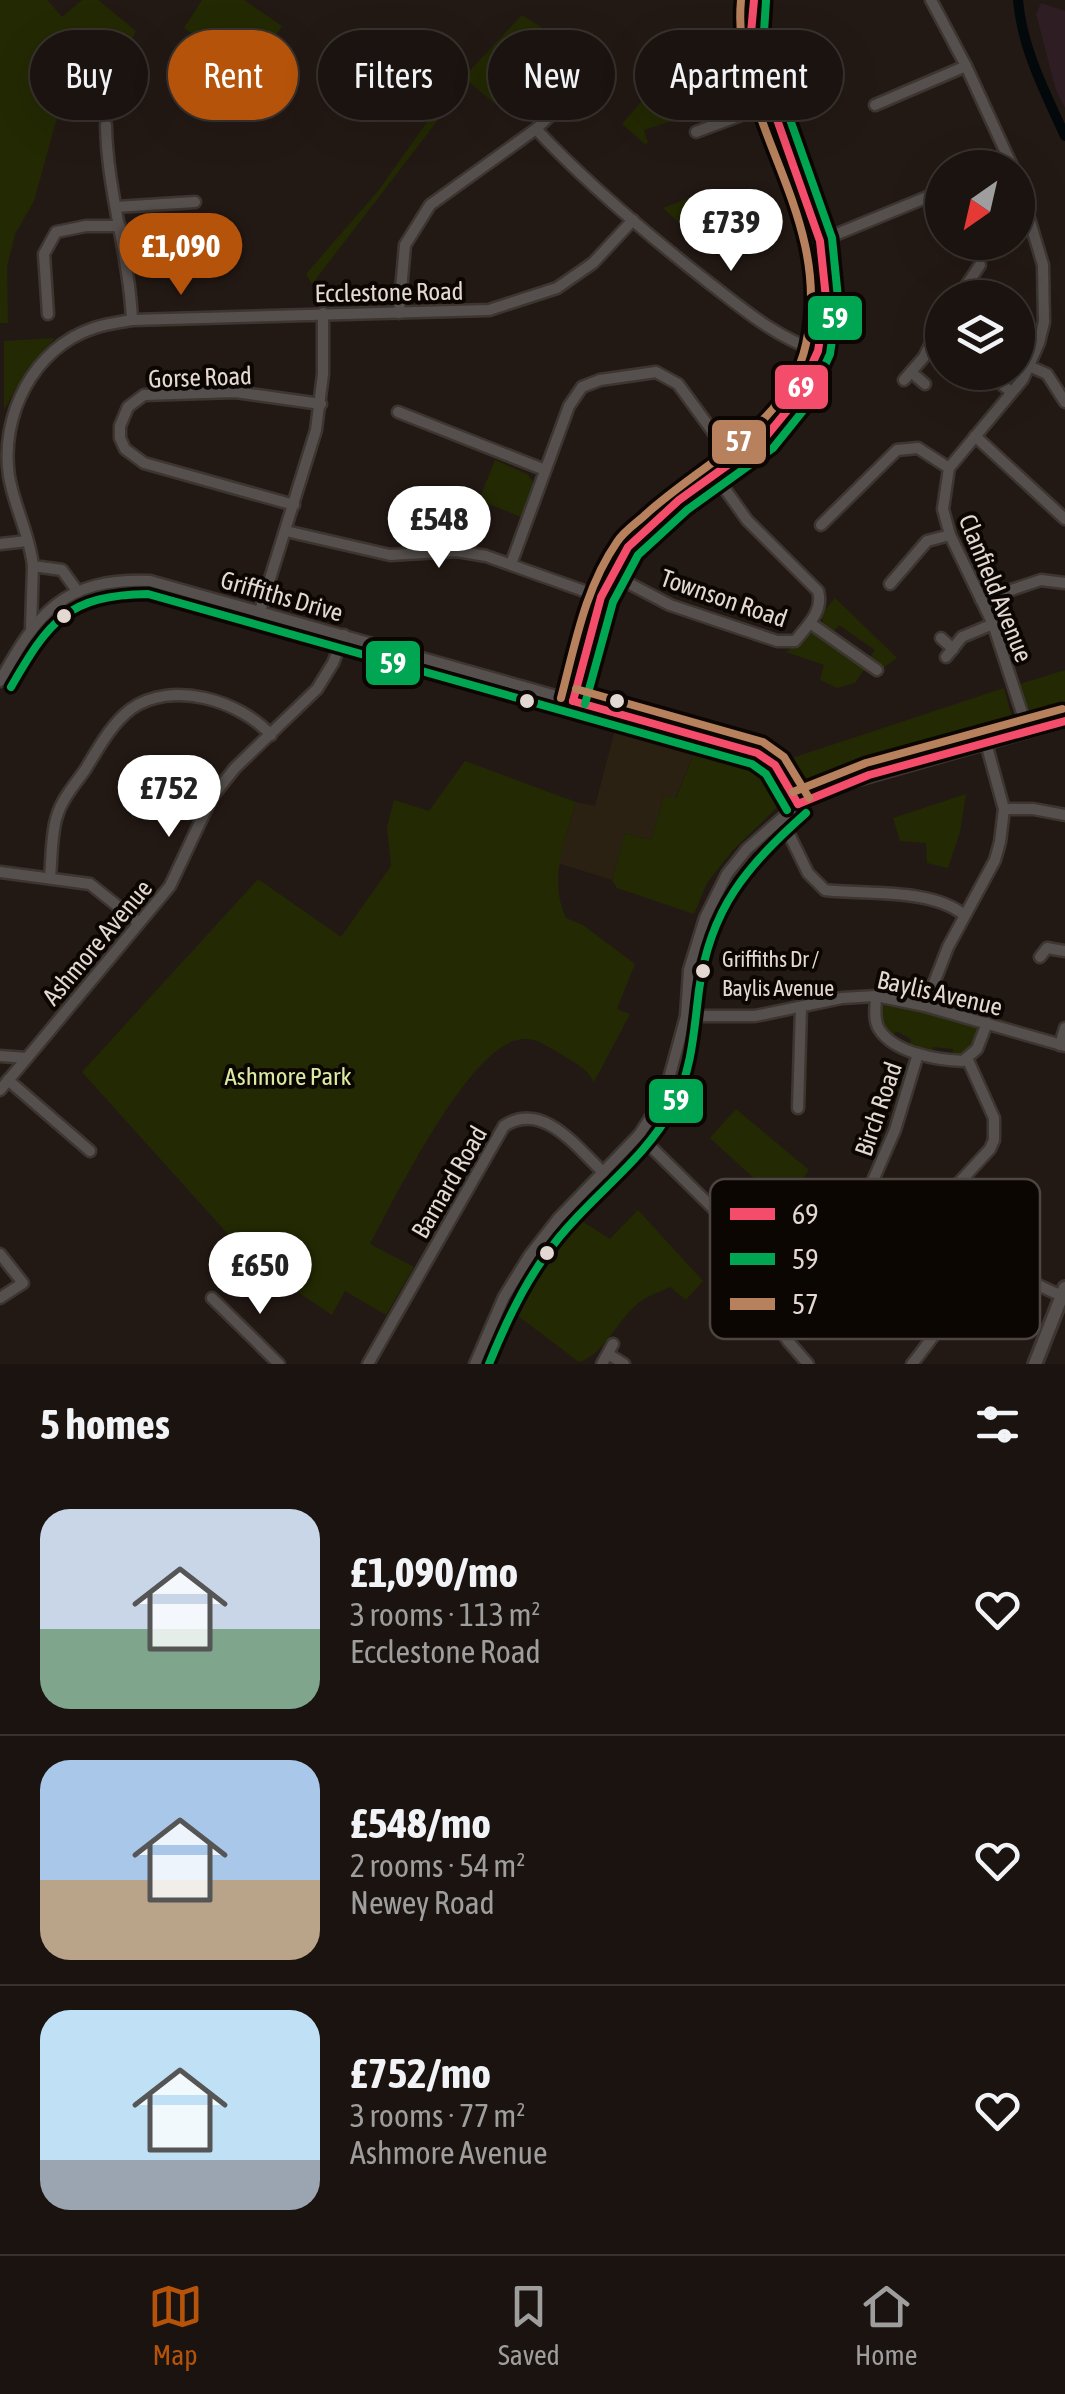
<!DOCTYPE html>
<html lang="en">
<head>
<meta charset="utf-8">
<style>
	:root { --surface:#1a130f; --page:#231c18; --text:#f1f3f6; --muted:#9f9e9e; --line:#38322f; --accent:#b45309 }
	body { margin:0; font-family:"Asap Condensed",sans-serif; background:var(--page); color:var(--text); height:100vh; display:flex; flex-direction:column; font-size:38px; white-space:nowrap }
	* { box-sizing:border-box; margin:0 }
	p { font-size:32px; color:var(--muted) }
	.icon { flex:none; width:55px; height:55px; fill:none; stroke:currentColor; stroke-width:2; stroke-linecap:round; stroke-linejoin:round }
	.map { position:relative; height:1364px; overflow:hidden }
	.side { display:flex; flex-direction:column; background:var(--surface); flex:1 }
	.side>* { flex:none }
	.hud { position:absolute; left:30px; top:30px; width:1005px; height:90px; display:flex; gap:20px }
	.needle { width:65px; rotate:214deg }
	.controls { position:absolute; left:925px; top:150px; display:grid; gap:20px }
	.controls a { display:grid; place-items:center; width:110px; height:110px; border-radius:50%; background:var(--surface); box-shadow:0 10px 40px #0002,0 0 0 2px var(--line); font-size:50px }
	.price { position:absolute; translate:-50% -85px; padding:0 22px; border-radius:35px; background:#fff; color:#222; font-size:32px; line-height:65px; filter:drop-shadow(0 2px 5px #0008) }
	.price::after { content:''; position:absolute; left:50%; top:60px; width:30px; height:22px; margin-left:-15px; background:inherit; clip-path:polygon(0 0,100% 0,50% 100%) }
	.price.on { background:var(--accent); color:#fff }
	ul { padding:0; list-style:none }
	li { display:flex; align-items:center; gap:30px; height:250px; padding:0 40px }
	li+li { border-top:2px solid var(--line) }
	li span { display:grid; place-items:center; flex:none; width:280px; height:200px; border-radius:30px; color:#555 }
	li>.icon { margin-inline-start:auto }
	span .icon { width:120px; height:120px; fill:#fffc; stroke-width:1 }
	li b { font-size:42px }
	h2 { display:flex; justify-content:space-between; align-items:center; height:120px; padding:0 40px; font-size:42px }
	.pill { padding:0 35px; border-radius:45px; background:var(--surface); box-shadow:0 10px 40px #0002,0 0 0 2px var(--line); font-size:35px; line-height:90px }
	.pill.on { background:var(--accent); color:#fff }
	.dock { display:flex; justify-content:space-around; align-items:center; height:140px; border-top:2px solid var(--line); background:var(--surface); font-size:28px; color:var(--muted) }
	.dock a { display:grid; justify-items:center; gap:5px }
	.dock .on { color:var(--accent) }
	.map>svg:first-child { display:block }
	.commercial { fill:#2a2112 }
	.industrial { fill:#2e1d22 }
	.green { fill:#232903 }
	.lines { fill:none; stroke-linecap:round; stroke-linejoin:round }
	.canal { stroke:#03080a; stroke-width:10 }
	.minor-casing { stroke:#3c3530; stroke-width:15 }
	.tertiary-casing { stroke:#3c3530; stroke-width:18 }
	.minor { stroke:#55504e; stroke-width:10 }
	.tertiary { stroke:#55504e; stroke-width:12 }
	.bus-1-casing { stroke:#0c0603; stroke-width:15 }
	.bus-2-casing { stroke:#0c0603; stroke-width:15 }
	.bus-3-casing { stroke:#0c0603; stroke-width:15 }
	.bus-1 { stroke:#f44d6c; stroke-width:8 }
	.bus-2 { stroke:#00a651; stroke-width:8 }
	.bus-3 { stroke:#b6815c; stroke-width:8 }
	.bus-dot { fill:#e4d8d2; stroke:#0c0603; stroke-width:4 }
	.labels { text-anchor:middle; stroke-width:8; stroke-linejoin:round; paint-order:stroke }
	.bus-label { font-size:22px; fill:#e4d8d2; stroke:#0c0603; text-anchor:start }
	.street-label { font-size:25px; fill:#e4d8d2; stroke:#0c0603 }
	.park-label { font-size:25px; fill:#daeba2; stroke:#0c0603 }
	.key { fill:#0c0603; stroke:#4d4541; stroke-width:2.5 }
	.key-label { font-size:28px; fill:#e4d8d2 }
	.line-badge { stroke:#0c0603; stroke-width:4 }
	.badge-label { font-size:28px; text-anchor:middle; font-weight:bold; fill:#fff }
</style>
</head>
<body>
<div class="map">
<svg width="1065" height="1364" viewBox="0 0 1065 1364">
	<rect width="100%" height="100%" fill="#231914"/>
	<polygon class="commercial" points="623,725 698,744 675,799 664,796 651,840 625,833 612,880 558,863 576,802 595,806 615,730"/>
	<polygon class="industrial" points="1041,3 1065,11 1065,108 1056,90 1036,14"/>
	<g class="green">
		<polygon points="0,0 47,0 62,17 82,0 98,0 136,31 127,48 128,61 133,65 113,98 109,93 61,103 34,201 15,234 7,267 8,323 0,323"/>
		<polygon points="202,0 244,0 282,26 252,73 184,28"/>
		<polygon points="522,15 549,32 500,108 468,81 312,284 306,274 378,191 445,97"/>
		<polygon points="666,85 677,113 671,116 672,121 644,130 648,143 645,144 622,124 655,86 659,89"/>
		<polygon points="697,195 715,241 707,248 663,208"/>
		<polygon points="55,338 26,371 4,410 4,341"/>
		<polygon points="495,460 527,474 534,483 521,517 479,500"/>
		<polygon points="835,598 897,658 883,668 870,658 875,650 839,625 833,632 823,625 821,614"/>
		<polygon points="815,633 865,668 855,683 837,688 820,680 824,665 786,652 808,635"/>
		<polygon points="1065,670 1065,713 1047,718 1029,712 1020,684"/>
		<polygon points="1004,688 1014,725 811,790 801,789 783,761"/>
		<polygon points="698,744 757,761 771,769 788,797 733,850 707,883 694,914 617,888 612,880 625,833 651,840 664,796 676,798"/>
		<path d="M465,761L576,802C565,841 548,879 566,918L583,925L635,964L617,1009L630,1014L594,1082C586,1067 573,1062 559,1053C545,1045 534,1036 517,1040C466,1052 395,1198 370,1244L414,1267L386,1315L345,1291L332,1315L253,1262L82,1072L258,879L341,937L391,866L387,827L394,800L429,811Z"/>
		<polygon points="966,794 960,832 948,868 927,863 926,843 900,841 893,818"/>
		<path d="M880,1001L976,1025L978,1034L968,1054L952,1057L953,1049L933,1047L932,1054L909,1046L911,1039L896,1031L892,1037C878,1026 877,1018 880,1001Z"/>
		<polygon points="736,1109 809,1170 784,1206 710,1138"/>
		<path d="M638,1210L703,1281L686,1300L670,1287C658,1293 644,1297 635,1306C617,1322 601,1357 579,1362L506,1307L534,1259L572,1215L610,1239Z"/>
	</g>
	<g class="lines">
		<path class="canal" d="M1018,0C1022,48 1045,92 1065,136"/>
		<g class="minor-casing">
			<g id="minor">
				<polyline points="931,0 966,66 1013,168"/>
				<polyline points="875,105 966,66"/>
				<path d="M106,125C107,191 129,254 132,320"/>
				<path d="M536,129C588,185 648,235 708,282C743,309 775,337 818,351"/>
				<polyline points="696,132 771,104"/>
				<polyline points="1018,181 1043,265 1044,322 1039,343 1023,379 949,468 943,509 950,535 993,624 1028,731"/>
				<polyline points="116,207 195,202"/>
				<polyline points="820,241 942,191"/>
				<polyline points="958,298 980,265"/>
				<polyline points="399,313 405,245 430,205 536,129 558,108 597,52"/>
				<polyline points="48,314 44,254 56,232 86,226 120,226"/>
				<polyline points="1029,366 1047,374 1065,402"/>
				<polyline points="911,372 925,384"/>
				<polyline points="987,372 1011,392"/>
				<polyline points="904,380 924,357 942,321"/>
				<polyline points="398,412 545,470"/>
				<polyline points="975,436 1065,519"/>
				<polyline points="294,505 144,463 125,449 120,438 120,426 128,407 144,395 235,392 321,404"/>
				<polyline points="821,525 897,450 918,448 949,468"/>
				<polyline points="286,531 390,555 457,551 486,556 601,597"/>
				<polyline points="0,544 27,541"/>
				<polyline points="511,564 569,406 582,387 600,380 656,372 678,384 735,462"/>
				<path d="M611,574L670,605L777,641H795C807,626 824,611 818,591L747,520L715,475"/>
				<polyline points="890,584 927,541 950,535"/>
				<path d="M78,592L62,570L33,566C30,535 14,507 9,476C0,416 33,348 94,328C106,324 120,322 132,320L489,310L557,288L593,263L633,220"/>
				<polyline points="981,600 1041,580 1065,583"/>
				<polyline points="260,611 316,430 323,374 323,313"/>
				<polyline points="810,623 877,670"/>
				<polyline points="31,627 33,566"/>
				<polyline points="941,638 953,649"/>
				<polyline points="946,657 962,637 993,624"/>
				<path d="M0,681C38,612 64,578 150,581L757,753L775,765L798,804"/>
				<polyline points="573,701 601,597 628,547 679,500 764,439 795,401 818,351 826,298 820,241 757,63 751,33 754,0"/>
				<polyline points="1004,809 1033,809 1065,815"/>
				<path d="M786,828L808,873L825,890C865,895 932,888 964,915"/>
				<polyline points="0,872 90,884 139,923"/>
				<path d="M50,877C52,857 51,834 57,816C62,799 75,784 85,770C98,749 111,724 131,709C172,680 239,700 271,735"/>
				<polyline points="1040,957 1047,948 1065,951"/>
				<path d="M876,996C876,1006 873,1019 879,1029C894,1053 937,1060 963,1061L977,1049L987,1023"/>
				<polyline points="925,1006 948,947 995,860 1000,842 1004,809 986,743"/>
				<polyline points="686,1016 755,1016 842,998 876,996 925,1006 1065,1046"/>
				<polyline points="1060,1045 1065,1028"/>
				<polyline points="0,1056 27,1058 170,886 212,797 235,768 317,689 333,663 344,635"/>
				<polyline points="8,1080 90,1151"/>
				<polyline points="0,1090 27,1058"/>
				<polyline points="798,1108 801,1008"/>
				<polyline points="639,1135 728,1223 745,1252 767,1309 788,1341 808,1364"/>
				<path d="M859,1207C879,1220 898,1232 922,1223L990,1149L994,1140V1118L967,1058"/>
				<polyline points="0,1254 23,1283 0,1298"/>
				<polyline points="212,1298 279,1364"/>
				<polyline points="777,1326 798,1306 871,1185 895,1130 918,1054"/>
				<polyline points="608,1354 624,1364"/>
				<path d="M368,1364L504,1126C543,1100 577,1148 604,1173"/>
				<polyline points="475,1364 504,1297 530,1255 558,1219 639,1135 664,1097 686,1016 689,970 705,918 727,874 747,849 798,804 837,786 1065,721"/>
				<polyline points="602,1364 613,1344"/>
				<path d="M912,1364C931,1341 972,1277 1001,1275C1021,1274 1044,1289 1062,1296"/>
			</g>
		</g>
		<g class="tertiary-casing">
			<polyline id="tertiary" points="1035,1364 1065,1288"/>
		</g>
		<use href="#minor" class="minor"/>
		<use href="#tertiary" class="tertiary"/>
		<g class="bus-1-casing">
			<g id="bus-1">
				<polyline points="573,701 601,597 628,547 679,500 764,439 795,401 818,351 826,298 820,241 757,63 751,33 754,0"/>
				<polyline points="573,701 757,753 775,765 798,804"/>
				<polyline points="798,804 869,775 1065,721"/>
			</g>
		</g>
		<g class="bus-2-casing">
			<g id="bus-2">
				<path d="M11,687C49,621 68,595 148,594L752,764L766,774L787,810"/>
				<polyline points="585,704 613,602 638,555 687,510 773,448 806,407 830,354 838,298 832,238 769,60 764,32 766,1"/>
				<path d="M489,1364C509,1315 532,1267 568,1227C603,1187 647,1155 673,1107C692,1071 694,1030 699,990C710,908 747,866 806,813"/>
			</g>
		</g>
		<g class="bus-3-casing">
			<g id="bus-3">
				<polyline points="576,689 763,742 784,757 809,798"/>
				<path d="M561,698C575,645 585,588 617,542C623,532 635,524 644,516C701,463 788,427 806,344C835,214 730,121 741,0"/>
				<polyline points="793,792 866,763 1062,709"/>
			</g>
		</g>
		<use href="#bus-1" class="bus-1"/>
		<use href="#bus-2" class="bus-2"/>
		<use href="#bus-3" class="bus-3"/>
	</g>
	<g class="bus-dot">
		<circle cx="64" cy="616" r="9"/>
		<circle cx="527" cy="701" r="9"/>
		<circle cx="617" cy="701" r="9"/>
		<circle cx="703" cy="971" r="9"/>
		<circle cx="547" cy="1253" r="9"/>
	</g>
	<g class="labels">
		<g class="bus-label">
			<text x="722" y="967">Griffiths Dr /<tspan x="722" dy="29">Baylis Avenue</tspan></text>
		</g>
		<g class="street-label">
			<text transform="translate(389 292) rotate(-1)" y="9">Ecclestone Road</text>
			<text transform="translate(200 377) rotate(-2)" y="9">Gorse Road</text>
			<text transform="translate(996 588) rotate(68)" y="9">Clanfield Avenue</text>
			<text transform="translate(282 596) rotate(16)" y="9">Griffiths Drive</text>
			<text transform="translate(724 598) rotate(19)" y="9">Townson Road</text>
			<text transform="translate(97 942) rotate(-50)" y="9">Ashmore Avenue</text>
			<text transform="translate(940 993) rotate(13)" y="9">Baylis Avenue</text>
			<text transform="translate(878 1109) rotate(-71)" y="9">Birch Road</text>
			<text transform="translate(449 1182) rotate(-60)" y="9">Barnard Road</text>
		</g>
		<g class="park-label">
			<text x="288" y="1085">Ashmore Park</text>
		</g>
	</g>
	<rect x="710" y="1179" width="330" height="160" rx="15" class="key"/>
	<rect x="730" y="1208" width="45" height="12" fill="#f44d6c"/>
	<rect x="730" y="1253" width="45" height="12" fill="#00a651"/>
	<rect x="730" y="1298" width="45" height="12" fill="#b6815c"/>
	<g class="key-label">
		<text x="792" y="1224">69</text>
		<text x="792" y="1269">59</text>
		<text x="792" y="1314">57</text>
	</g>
	<g class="line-badge">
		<rect x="806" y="294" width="58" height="48" rx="10" fill="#00a651"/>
		<rect x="773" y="363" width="57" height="48" rx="10" fill="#f44d6c"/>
		<rect x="710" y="418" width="58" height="48" rx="10" fill="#b6815c"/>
		<rect x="364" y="639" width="58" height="48" rx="10" fill="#00a651"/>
		<rect x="647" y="1077" width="58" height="48" rx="10" fill="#00a651"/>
	</g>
	<g class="badge-label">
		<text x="835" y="328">59</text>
		<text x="801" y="397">69</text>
		<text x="739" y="451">57</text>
		<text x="393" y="673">59</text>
		<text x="676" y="1110">59</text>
	</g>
</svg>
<div class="controls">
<a><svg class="needle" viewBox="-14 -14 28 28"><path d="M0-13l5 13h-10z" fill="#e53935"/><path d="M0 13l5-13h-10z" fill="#9f9e9e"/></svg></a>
<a><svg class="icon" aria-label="layers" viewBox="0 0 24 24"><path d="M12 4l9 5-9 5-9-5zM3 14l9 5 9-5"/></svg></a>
</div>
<b class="price" style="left:731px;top:274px">£739</b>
<b class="price on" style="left:181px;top:298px">£1,090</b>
<b class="price" style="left:439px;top:571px">£548</b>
<b class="price" style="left:169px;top:840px">£752</b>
<b class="price" style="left:260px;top:1317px">£650</b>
<div class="hud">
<a class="pill">Buy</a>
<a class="pill on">Rent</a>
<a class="pill">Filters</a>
<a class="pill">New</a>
<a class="pill">Apartment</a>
</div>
</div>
<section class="side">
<h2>5 homes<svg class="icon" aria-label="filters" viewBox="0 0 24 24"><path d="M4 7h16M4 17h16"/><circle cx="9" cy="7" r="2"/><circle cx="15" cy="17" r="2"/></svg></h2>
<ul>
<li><span style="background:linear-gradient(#c9d6e8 60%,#7fa58c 0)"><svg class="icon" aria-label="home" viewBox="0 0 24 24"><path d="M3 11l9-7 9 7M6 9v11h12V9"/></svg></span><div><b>£1,090/mo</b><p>3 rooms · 113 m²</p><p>Ecclestone Road</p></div><svg class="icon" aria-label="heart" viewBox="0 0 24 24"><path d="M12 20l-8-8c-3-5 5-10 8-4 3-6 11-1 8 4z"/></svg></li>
<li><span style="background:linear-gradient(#a9c7e8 60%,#b9a48a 0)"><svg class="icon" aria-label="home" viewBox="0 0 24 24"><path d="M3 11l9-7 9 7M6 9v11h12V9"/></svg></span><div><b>£548/mo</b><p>2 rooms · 54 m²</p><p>Newey Road</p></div><svg class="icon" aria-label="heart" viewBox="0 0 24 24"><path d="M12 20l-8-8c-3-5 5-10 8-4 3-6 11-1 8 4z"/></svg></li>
<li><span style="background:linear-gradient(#bfe0f5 75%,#9aa5b1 0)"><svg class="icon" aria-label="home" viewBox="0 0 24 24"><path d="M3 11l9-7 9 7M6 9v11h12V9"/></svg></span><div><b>£752/mo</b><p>3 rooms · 77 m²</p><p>Ashmore Avenue</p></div><svg class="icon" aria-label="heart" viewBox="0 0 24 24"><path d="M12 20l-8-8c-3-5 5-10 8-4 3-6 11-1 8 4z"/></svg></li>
</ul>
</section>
<nav class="dock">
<a class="on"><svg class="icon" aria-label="map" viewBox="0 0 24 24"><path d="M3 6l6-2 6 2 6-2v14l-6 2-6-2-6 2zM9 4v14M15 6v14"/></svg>Map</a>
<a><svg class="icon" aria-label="saved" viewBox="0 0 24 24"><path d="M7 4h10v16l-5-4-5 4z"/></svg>Saved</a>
<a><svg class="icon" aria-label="home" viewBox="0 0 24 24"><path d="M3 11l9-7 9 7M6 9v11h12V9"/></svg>Home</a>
</nav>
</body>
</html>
